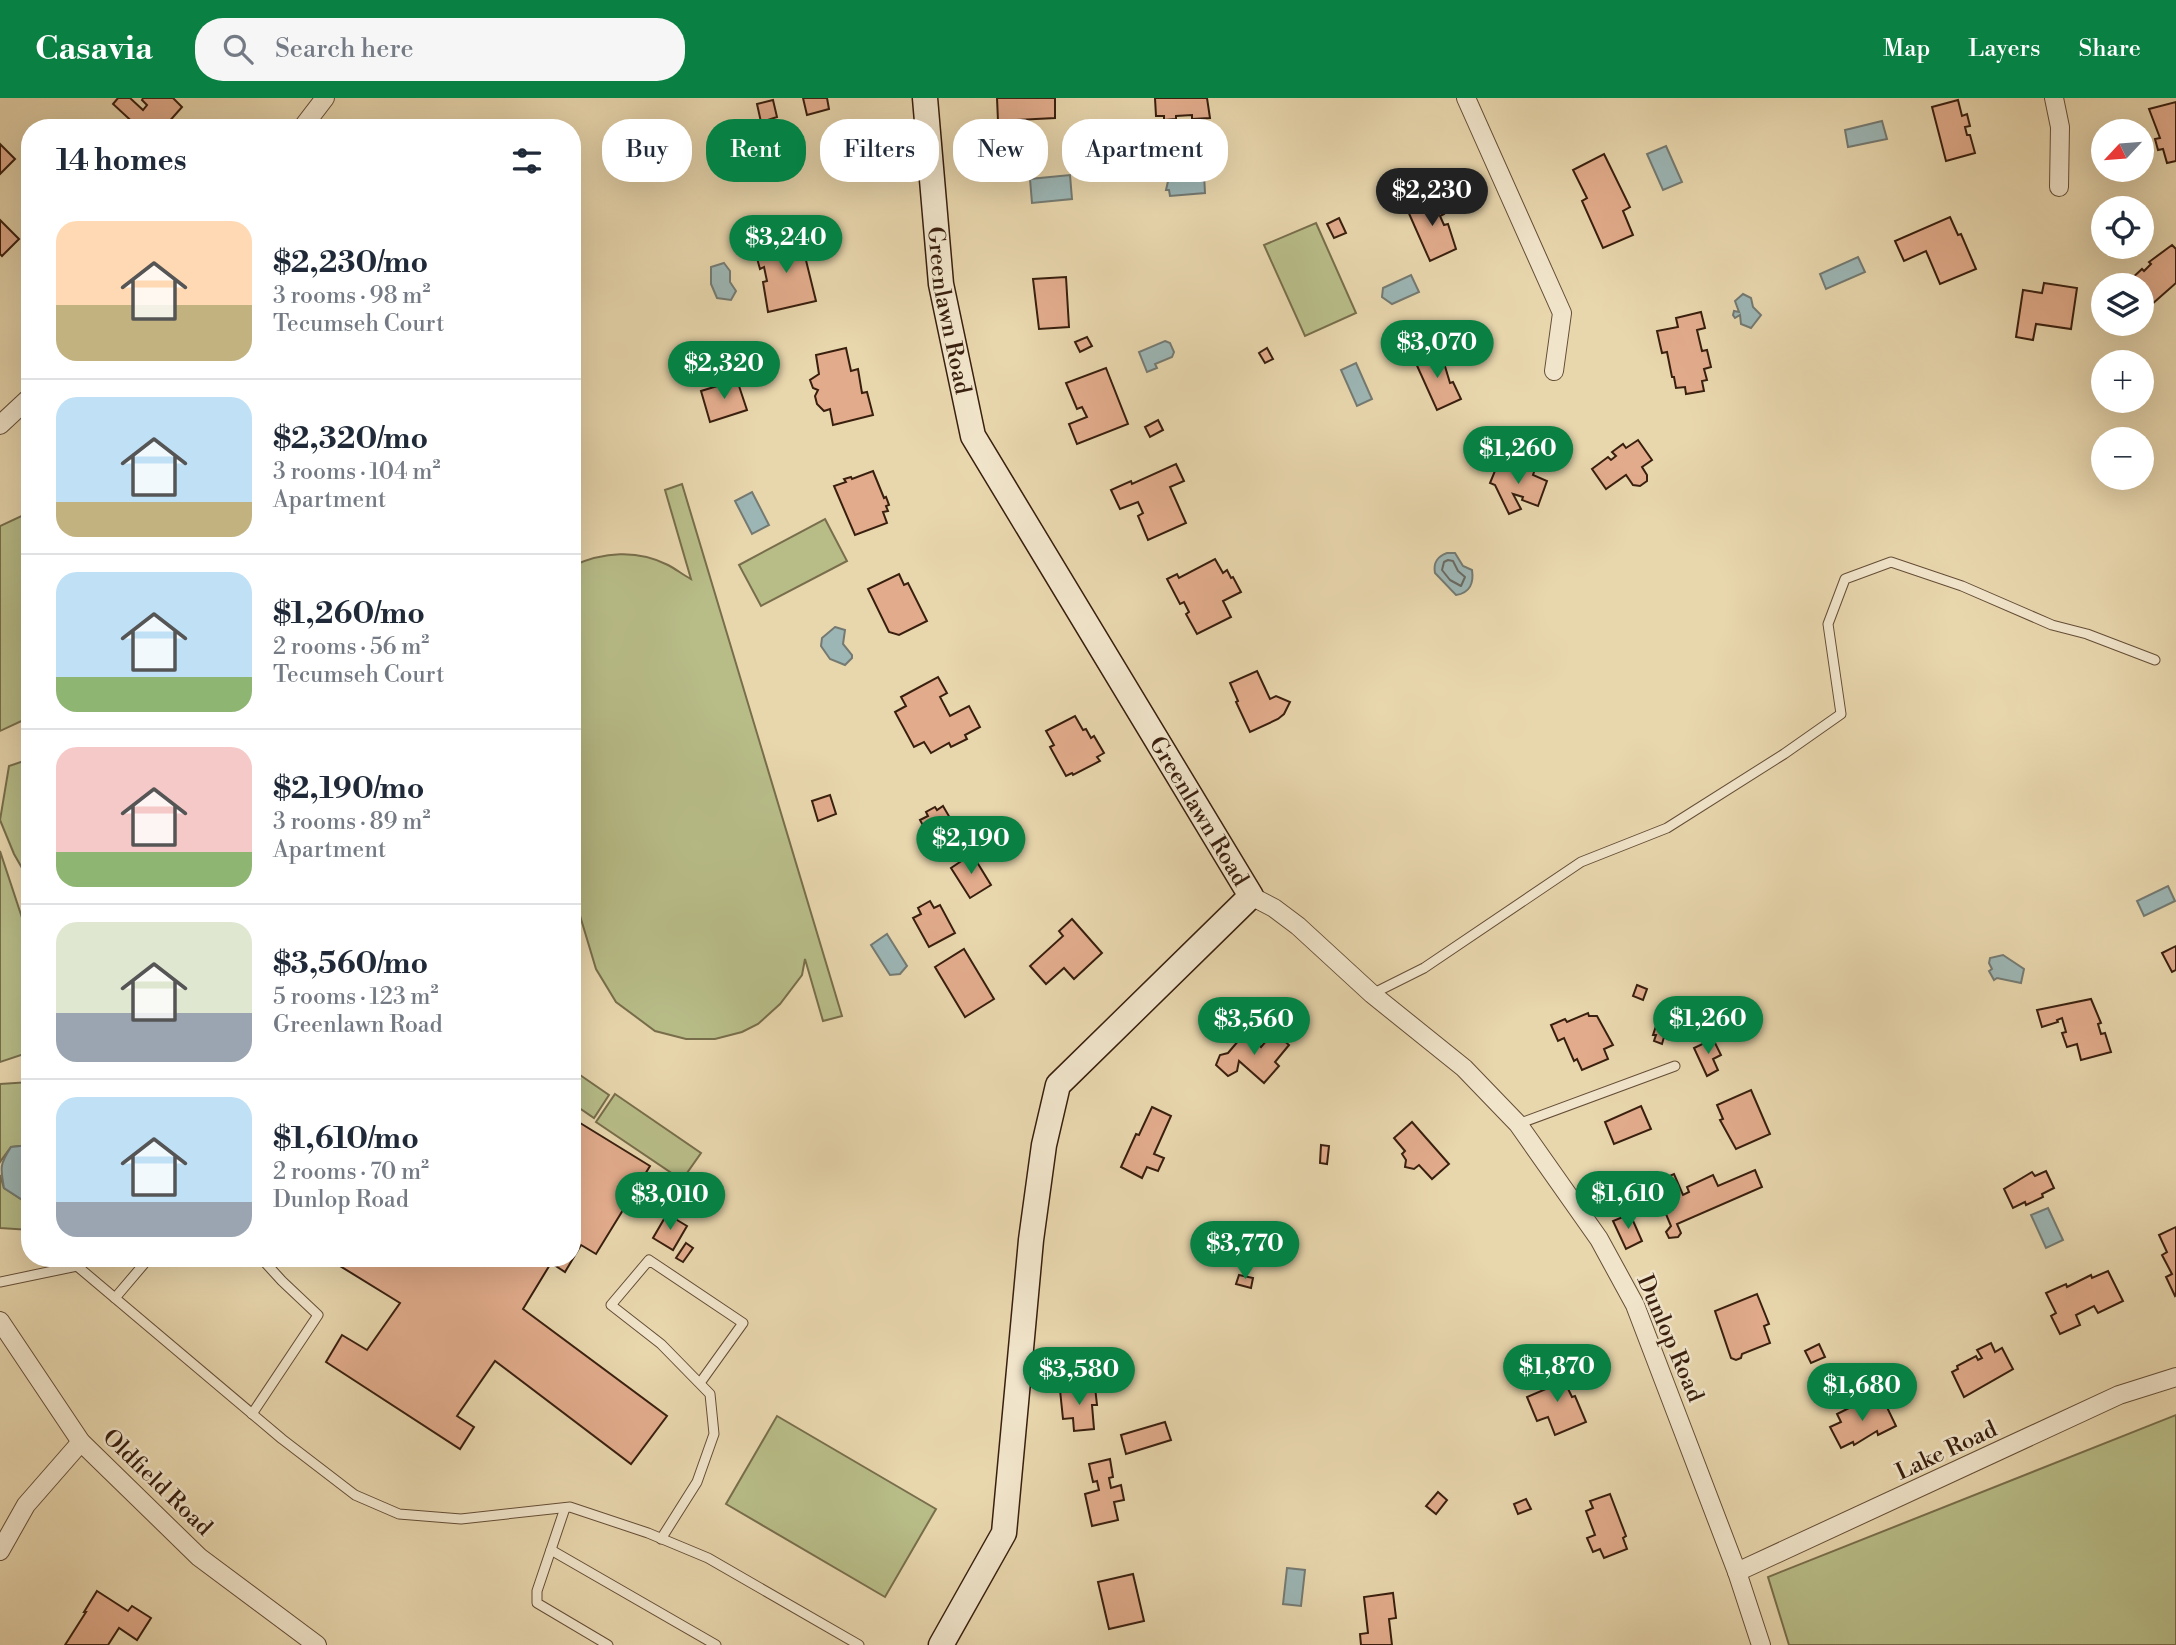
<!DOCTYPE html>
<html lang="en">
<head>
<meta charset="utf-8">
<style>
	:root { --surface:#fff; --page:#f6f6f7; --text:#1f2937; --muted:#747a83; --line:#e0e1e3; --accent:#0b8043 }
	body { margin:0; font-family:"Libre Bodoni",serif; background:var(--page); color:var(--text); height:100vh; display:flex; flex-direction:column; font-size:26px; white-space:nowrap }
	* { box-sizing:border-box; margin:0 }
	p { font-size:23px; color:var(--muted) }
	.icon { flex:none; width:38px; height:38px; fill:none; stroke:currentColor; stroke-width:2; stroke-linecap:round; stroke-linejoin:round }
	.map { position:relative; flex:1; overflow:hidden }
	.drawer { position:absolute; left:21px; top:21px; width:560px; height:1148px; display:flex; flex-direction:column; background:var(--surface); border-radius:28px; box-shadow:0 7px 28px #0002 }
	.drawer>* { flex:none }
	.guide { position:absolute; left:602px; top:21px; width:665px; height:63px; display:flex; gap:14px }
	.needle { width:46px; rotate:244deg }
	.fabs { position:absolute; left:2091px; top:21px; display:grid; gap:14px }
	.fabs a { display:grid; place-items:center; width:63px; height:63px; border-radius:50%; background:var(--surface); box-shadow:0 7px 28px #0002; font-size:35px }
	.price { position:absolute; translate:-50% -60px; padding:0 16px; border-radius:24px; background:var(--accent); color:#fff; font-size:23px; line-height:46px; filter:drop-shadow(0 2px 4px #0008) }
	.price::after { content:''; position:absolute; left:50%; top:42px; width:21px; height:16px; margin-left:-10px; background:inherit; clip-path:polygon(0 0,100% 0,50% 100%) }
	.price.current { background:#222; color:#fff }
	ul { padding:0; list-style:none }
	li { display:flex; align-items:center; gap:21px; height:175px; padding:0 35px }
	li+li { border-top:2px solid var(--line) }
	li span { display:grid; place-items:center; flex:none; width:196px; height:140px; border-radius:21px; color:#555 }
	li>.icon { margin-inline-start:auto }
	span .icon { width:84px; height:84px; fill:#fffc; stroke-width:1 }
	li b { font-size:30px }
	h2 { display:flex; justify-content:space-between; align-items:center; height:84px; padding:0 35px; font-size:30px }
	.pill { padding:0 24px; border-radius:28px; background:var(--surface); box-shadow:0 7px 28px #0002; font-size:24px; line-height:63px }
	.pill.current { background:var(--accent); color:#fff }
	header { display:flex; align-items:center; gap:42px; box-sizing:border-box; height:98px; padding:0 35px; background:var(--accent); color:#fff }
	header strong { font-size:33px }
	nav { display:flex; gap:38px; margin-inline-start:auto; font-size:24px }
	.search { width:490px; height:63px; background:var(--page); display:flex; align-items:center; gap:18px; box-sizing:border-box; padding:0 24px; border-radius:28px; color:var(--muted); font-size:26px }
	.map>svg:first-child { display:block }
	.green { fill:#b8bd88; stroke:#786e4b; stroke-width:2 }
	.water { fill:#9cb6b5; stroke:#747a72; stroke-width:2 }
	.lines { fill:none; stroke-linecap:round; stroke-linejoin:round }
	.shore { stroke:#6a6a62; stroke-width:2 }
	.building { fill:#e2ac8c; stroke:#391f0e; stroke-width:2 }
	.service-casing { stroke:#654d36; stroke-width:11 }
	.minor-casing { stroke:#654d36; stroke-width:20 }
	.secondary-casing { stroke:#391f0e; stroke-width:27 }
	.service { stroke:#f0e4ca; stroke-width:9 }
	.minor { stroke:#f0e4ca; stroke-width:18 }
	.secondary { stroke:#f0e4ca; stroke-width:24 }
	.labels { text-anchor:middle; stroke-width:5; stroke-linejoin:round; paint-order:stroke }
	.street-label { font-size:23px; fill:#391f0e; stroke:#f0e4ca }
</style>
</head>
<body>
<header>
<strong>Casavia</strong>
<div class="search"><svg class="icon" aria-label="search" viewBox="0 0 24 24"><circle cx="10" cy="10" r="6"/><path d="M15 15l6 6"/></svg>Search here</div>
<nav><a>Map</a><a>Layers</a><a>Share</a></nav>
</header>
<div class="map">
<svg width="2176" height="1547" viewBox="0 0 2176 1547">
	<rect width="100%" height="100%" fill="#e8d6ad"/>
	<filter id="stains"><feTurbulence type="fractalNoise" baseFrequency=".00286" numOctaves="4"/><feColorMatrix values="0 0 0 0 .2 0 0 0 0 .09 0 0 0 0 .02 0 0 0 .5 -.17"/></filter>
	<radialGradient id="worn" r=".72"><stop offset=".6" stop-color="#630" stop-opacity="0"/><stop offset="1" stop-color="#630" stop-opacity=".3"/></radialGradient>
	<g class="green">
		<polygon points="1316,125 1356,215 1305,238 1264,147"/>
		<path d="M682,386L842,918L823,923L805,861L802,877L780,906L758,926L742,934L715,941H686L655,933L616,904L596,871L572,791V468C603,454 637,451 668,467C676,471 683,477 691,481L665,392Z"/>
		<polygon points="30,414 30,619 0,633 0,428"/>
		<polygon points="825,421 847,463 761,508 739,467"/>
		<polygon points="30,661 30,784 14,756 0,722 9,668"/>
		<polygon points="0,753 30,844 30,954 0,964"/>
		<polygon points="580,977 609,997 594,1020 572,1005 572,988"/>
		<polygon points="30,984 30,1047 11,1049 0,1064 0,986"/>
		<polygon points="615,996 701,1055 682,1082 596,1024"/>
		<polygon points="0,1077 4,1090 24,1103 30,1103 30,1132 0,1130"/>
		<polygon points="2176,1317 2176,1547 1789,1547 1768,1479"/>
		<polygon points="777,1318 936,1411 885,1499 726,1406"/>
	</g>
	<g class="water">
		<polygon points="1882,23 1887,41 1848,49 1845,32"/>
		<polygon points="1666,48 1682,84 1663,92 1647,56"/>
		<polygon points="1204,76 1205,95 1170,98 1169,92 1166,92 1169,79"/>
		<polygon points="1070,77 1072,101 1032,105 1030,81"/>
		<polygon points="1858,159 1865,174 1826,191 1820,176"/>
		<polygon points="724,165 730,173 730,184 736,193 731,202 717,200 711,186 711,169"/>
		<polygon points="1411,177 1419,194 1392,206 1382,199 1383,190"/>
		<polygon points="1743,196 1751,200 1753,209 1761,217 1751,230 1741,226 1740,217 1735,220 1733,217 1734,213 1739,214 1735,203"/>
		<polygon points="1165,243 1170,245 1174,254 1172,259 1155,266 1157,270 1147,274 1139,254"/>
		<polygon points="1356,265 1372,301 1357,308 1341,272"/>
		<polygon points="752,394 769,427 752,436 735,403"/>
		<path d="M1447,455H1455L1463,468L1472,472C1474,485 1470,495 1456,497L1435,475C1433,465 1438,458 1447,455Z"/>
		<polygon points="835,529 845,532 843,546 852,557 852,560 845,567 830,561 821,548 822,540"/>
		<polygon points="2168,788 2175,803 2144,818 2137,803"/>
		<polygon points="887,836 907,868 900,876 890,877 871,847"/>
		<polygon points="2003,857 2024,871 2021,885 1997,880 1994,882 1989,873 1992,871 1989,865 1990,860"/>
		<path d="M30,1047V1103H24L4,1090C0,1069 0,1066 11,1049Z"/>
		<polygon points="2048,1110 2063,1142 2046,1150 2031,1117"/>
		<polygon points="1287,1470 1305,1472 1301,1508 1283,1506"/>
	</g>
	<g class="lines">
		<polygon class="shore" points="1448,462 1453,463 1458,473 1465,479 1461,488 1450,482 1442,472 1444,464"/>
	</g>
	<g class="building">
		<polygon points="118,0 130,0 143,12 147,7 142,2 143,0 173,0 182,9 167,26 171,30 139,30 113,6"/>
		<polygon points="803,0 827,0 829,11 807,17"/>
		<polygon points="997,0 1055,0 1055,20 998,23"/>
		<polygon points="1155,0 1207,0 1210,20 1192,21 1192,17 1176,18 1176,21 1164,22 1164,18 1156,18"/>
		<polygon points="773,2 777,19 761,24 757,6"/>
		<polygon points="1958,2 1962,18 1967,16 1970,28 1965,29 1967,37 1970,37 1975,55 1946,63 1932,9"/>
		<polygon points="2176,4 2176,63 2167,65 2163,51 2158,52 2155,41 2160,40 2149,11"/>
		<polygon points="0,46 15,61 0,76"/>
		<polygon points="1604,56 1630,109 1623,113 1633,137 1603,150 1582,103 1587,100 1573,72"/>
		<polygon points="1436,98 1444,116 1440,118 1444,127 1448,126 1456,151 1430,163 1407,111"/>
		<polygon points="1950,119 1958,137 1961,136 1976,171 1940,186 1926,153 1904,163 1895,143"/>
		<polygon points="1339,120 1346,135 1334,140 1327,126"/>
		<polygon points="815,121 815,129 795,130 794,122"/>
		<polygon points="0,122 19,141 2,158 0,156"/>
		<polygon points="800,138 816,203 768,214 763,184 767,183 764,169 760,171 755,153 771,149 770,146"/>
		<polygon points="2172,147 2176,151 2176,185 2151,207 2142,196 2142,187 2134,187 2130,182 2142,171 2144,173 2151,166 2149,164"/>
		<polygon points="1066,179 1069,229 1039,231 1033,181"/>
		<polygon points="2044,185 2077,190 2071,231 2036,226 2033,242 2016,239 2023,192 2042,195"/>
		<polygon points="1701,214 1705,230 1697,232 1702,253 1707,252 1711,269 1704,271 1707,282 1702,283 1704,293 1686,296 1685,289 1676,290 1674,279 1672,279 1667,254 1662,255 1657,233 1678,229 1676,220"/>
		<polygon points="1087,239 1092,248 1080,254 1075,244"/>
		<polygon points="846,250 851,273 858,271 862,295 867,294 873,317 833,327 830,311 824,313 817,306 815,298 818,292 813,290 810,282 819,276 816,257"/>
		<polygon points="1267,250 1273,261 1265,265 1259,255"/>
		<polygon points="1435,252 1441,267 1444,265 1450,285 1453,284 1461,301 1437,312 1414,261"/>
		<polygon points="1106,270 1128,326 1077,346 1069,326 1087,319 1082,309 1077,311 1066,285"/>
		<polygon points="737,282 747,312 710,324 701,293"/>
		<polygon points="1158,322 1163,332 1150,339 1145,329"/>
		<polygon points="1638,342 1652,362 1642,369 1647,377 1647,383 1640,388 1633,387 1626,377 1606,391 1592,371 1608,359 1611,362 1616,358 1612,354 1623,346 1626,350"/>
		<polygon points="1499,363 1522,372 1523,368 1535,371 1533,377 1547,383 1538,408 1522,402 1523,399 1513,396 1521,411 1509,416 1495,387 1490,385"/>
		<polygon points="1176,366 1184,383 1170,389 1186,425 1148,442 1138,418 1143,415 1138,404 1120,411 1111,392 1131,383 1132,386"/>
		<polygon points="873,373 884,400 886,399 889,407 886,408 888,413 883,414 887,425 855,437 834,388 846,384 844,381 851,379 852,381"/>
		<polygon points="1215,461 1223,475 1227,472 1231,480 1233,479 1241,494 1223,503 1231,519 1197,536 1186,516 1189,514 1184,504 1180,506 1167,481 1177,476 1179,480"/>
		<polygon points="899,476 904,487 908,485 927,523 899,537 889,534 868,491"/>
		<polygon points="1257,573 1270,601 1276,598 1290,604 1284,616 1278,621 1250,634 1236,604 1238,603 1230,585"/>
		<polygon points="938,579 947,595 940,599 950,618 969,608 980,629 965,637 967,641 951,649 949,645 931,655 924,644 914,649 895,614 906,608 901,599"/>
		<polygon points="1075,618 1083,632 1086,631 1091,640 1094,638 1104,655 1097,659 1100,663 1073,677 1072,675 1066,678 1050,649 1054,647 1046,633"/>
		<polygon points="830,697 836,716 818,723 812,703"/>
		<polygon points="943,708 950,720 926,733 920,722 928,718 926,714 935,709 937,712"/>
		<polygon points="972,756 991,787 970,800 951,770"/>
		<polygon points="930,803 934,810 940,807 955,835 929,849 913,820 921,816 918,810"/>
		<polygon points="1072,821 1102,855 1074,881 1064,870 1046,886 1030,868 1063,838 1059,833"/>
		<polygon points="2176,848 2176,872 2172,874 2162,855"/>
		<polygon points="964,851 994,901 965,919 935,869"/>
		<polygon points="1637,887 1647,891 1643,902 1633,898"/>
		<polygon points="2091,901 2101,925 2098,926 2101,936 2105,935 2111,954 2081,962 2077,946 2067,949 2062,935 2066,934 2062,920 2057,922 2058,924 2042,929 2037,912"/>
		<polygon points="1588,915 1589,918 1597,918 1613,947 1604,951 1608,961 1582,972 1577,961 1574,963 1564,940 1558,943 1551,927 1565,921 1567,924"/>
		<polygon points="1663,917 1671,919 1669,926 1673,927 1668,941 1664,939 1662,946 1654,943 1656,937 1653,937 1658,922 1661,923"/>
		<polygon points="1274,934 1289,947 1275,964 1279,968 1264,985 1239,963 1237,973 1228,978 1216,967 1220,957 1228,955 1245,935 1261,949"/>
		<polygon points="1713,941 1721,957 1713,961 1718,972 1707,978 1694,950"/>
		<polygon points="1751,992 1770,1036 1736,1051 1720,1022 1723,1021 1717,1007"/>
		<polygon points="1641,1008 1651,1031 1614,1046 1605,1024"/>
		<polygon points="1152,1009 1171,1018 1154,1056 1164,1060 1158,1073 1147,1069 1142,1080 1121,1069 1136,1036 1139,1037"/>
		<polygon points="572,1020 650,1068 596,1156 581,1147 565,1174 551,1165 523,1211 667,1318 631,1366 495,1263 457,1318 474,1329 460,1351 326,1264 342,1237 367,1252 400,1205 327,1160 572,1160"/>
		<polygon points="1412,1024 1449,1066 1432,1081 1419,1067 1414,1071 1405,1069 1406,1062 1402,1056 1405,1053 1394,1040"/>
		<polygon points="1321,1047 1329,1048 1327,1066 1320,1065"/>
		<polygon points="1755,1072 1762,1089 1677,1126 1681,1135 1678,1139 1669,1140 1666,1134 1671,1128 1653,1085 1674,1076 1683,1097 1689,1094 1687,1089 1713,1077 1718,1088"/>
		<polygon points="2046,1073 2054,1090 2042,1096 2043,1099 2026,1107 2025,1104 2013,1110 2004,1091 2032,1074 2035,1078"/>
		<polygon points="667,1116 687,1128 673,1152 653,1140"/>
		<polygon points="1630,1116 1642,1143 1626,1151 1613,1123"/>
		<polygon points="2176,1129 2176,1197 2175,1198 2166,1179 2172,1176 2162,1157 2167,1154 2159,1137"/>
		<polygon points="686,1145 693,1150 683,1164 676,1160"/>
		<polygon points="2108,1173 2123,1203 2098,1215 2094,1208 2076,1217 2080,1227 2060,1236 2051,1218 2056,1215 2046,1195 2066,1186 2067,1189 2091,1177 2092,1180"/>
		<polygon points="1239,1177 1253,1180 1251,1190 1236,1186"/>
		<polygon points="1757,1196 1769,1226 1764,1228 1770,1245 1742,1256 1741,1260 1736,1262 1731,1260 1715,1213"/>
		<polygon points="1991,1245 1995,1254 2002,1250 2013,1271 1964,1299 1952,1274 1958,1271 1957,1268 1976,1258 1978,1262 1982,1260 1977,1252"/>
		<polygon points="1819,1246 1825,1259 1811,1265 1805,1253"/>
		<polygon points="1558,1270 1572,1299 1575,1298 1586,1324 1555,1337 1548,1319 1537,1323 1527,1299 1546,1291 1541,1277"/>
		<polygon points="1095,1289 1097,1307 1092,1307 1094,1331 1074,1333 1073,1320 1063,1321 1060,1292"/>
		<polygon points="1883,1301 1896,1328 1878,1337 1877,1333 1854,1347 1853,1344 1841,1350 1830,1329 1841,1324 1837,1316 1855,1307 1858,1313"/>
		<polygon points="1165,1324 1171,1342 1126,1356 1121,1337"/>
		<polygon points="1110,1361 1113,1379 1109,1380 1111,1390 1121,1387 1124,1402 1114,1404 1118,1422 1092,1428 1085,1396 1099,1392 1097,1383 1093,1384 1089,1366"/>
		<polygon points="1438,1394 1447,1402 1436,1416 1426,1408"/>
		<polygon points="1610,1396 1626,1438 1623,1440 1627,1451 1604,1460 1600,1451 1593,1454 1587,1440 1595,1437 1586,1413 1593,1410 1590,1403"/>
		<polygon points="1526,1401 1531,1411 1518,1416 1514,1406"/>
		<polygon points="1133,1476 1144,1523 1109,1531 1098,1484"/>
		<polygon points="97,1493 128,1513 132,1508 151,1520 137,1542 119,1530 108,1547 65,1547 86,1514 84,1514"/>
		<polygon points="1393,1495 1396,1520 1389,1521 1392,1547 1361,1547 1360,1536 1368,1535 1364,1499"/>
	</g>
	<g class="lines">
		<g class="service-casing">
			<g id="service">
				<polyline points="1372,896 1424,870 1581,764 1667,730 1784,656 1841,616 1828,526 1845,481 1891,464 1962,488 2052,527 2087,536 2155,562"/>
				<polyline points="1518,1026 1675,968"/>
				<polyline points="0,1184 77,1168 282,1341 355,1397 399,1416 461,1421 570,1409 648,1435 708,1460 859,1547"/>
				<polyline points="115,1200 149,1160"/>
				<polyline points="252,1316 318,1217 282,1183 261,1160"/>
				<polyline points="565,1410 537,1493 537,1505 608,1547"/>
				<polyline points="661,1441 697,1384 714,1336 710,1296 661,1246 611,1207 649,1162 743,1225 700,1285"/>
				<polyline points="551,1452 716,1547"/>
			</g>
		</g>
		<g class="minor-casing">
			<g id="minor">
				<polyline points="1466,0 1562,215 1554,273"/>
				<polyline points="2054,0 2060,29 2059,89"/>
				<polyline points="302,30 325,0"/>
				<polyline points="0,327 30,299"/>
				<polyline points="1251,798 1274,810 1298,828 1372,896 1464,970 1518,1026 1599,1141 1635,1207 1737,1474 1761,1547"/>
				<polyline points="0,1223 81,1344 199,1459 317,1547"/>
				<polyline points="0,1453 26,1407 81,1344"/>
				<polyline points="1737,1474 2119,1297 2176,1279"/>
			</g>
		</g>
		<g class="secondary-casing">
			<g id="secondary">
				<path id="s1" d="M925,0L941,186L973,338L1251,798L1058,987L1044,1047L1031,1142L1004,1435L941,1547"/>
			</g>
		</g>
		<use href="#service" class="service"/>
		<use href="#minor" class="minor"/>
		<use href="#secondary" class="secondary"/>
	</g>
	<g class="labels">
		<g class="street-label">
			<text dy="8" stroke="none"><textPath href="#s1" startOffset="214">Greenlawn Road</textPath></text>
			<text dy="8" stroke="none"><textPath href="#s1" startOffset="780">Greenlawn Road</textPath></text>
			<text transform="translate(1671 1240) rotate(67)" y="8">Dunlop Road</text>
			<text transform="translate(1946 1352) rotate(-25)" y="8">Lake Road</text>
			<text transform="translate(158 1384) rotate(44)" y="8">Oldfield Road</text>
		</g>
	</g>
	<rect width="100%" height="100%" filter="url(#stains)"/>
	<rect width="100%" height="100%" fill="url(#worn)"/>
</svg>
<div class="fabs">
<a><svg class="needle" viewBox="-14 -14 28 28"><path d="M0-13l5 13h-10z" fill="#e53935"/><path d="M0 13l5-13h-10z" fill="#747a83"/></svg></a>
<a><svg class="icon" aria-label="locate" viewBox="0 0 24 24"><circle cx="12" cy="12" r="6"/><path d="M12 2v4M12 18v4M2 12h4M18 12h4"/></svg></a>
<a><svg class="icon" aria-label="layers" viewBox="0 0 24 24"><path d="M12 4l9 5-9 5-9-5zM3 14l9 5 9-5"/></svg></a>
<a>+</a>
<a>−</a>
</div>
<b class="price current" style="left:1432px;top:130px">$2,230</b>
<b class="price" style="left:786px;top:177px">$3,240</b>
<b class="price" style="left:1437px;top:282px">$3,070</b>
<b class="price" style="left:724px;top:303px">$2,320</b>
<b class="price" style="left:1518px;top:388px">$1,260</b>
<b class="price" style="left:971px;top:778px">$2,190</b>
<b class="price" style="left:1708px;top:958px">$1,260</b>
<b class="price" style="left:1254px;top:959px">$3,560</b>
<b class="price" style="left:1628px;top:1133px">$1,610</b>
<b class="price" style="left:670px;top:1134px">$3,010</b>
<b class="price" style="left:1245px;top:1183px">$3,770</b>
<b class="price" style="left:1557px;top:1306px">$1,870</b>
<b class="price" style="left:1079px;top:1309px">$3,580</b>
<b class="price" style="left:1862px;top:1325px">$1,680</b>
<div class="guide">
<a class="pill">Buy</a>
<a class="pill current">Rent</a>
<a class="pill">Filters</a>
<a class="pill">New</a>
<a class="pill">Apartment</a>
</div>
<section class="drawer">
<h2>14 homes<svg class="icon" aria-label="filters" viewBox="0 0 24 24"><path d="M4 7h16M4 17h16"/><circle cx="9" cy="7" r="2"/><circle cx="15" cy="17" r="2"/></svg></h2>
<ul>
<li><span style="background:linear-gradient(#ffd9b3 60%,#c2b280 0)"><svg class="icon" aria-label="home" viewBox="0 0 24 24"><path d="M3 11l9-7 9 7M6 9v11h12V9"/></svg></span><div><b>$2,230/mo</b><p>3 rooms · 98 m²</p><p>Tecumseh Court</p></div></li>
<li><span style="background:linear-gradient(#bfe0f5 75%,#c2b280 0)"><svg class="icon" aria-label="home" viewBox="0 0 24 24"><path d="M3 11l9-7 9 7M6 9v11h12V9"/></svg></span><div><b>$2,320/mo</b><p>3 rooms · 104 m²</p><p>Apartment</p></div></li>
<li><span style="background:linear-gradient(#bfe0f5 75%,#8fb573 0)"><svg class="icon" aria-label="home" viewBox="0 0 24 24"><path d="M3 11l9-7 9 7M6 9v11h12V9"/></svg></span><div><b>$1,260/mo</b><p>2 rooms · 56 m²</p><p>Tecumseh Court</p></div></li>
<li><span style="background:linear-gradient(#f6c9c9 75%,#8fb573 0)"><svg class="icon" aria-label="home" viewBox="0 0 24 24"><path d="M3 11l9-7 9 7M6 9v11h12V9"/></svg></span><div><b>$2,190/mo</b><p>3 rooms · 89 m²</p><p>Apartment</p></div></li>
<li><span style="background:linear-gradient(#dfe7d0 65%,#9aa5b1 0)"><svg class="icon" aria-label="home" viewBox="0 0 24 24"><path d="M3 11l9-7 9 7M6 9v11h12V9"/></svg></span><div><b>$3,560/mo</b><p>5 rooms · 123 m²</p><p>Greenlawn Road</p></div></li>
<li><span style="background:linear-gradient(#bfe0f5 75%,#9aa5b1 0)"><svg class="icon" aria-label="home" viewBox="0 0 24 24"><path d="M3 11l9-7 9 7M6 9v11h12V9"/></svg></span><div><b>$1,610/mo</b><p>2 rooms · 70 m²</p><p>Dunlop Road</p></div></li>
</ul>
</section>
</div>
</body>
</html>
